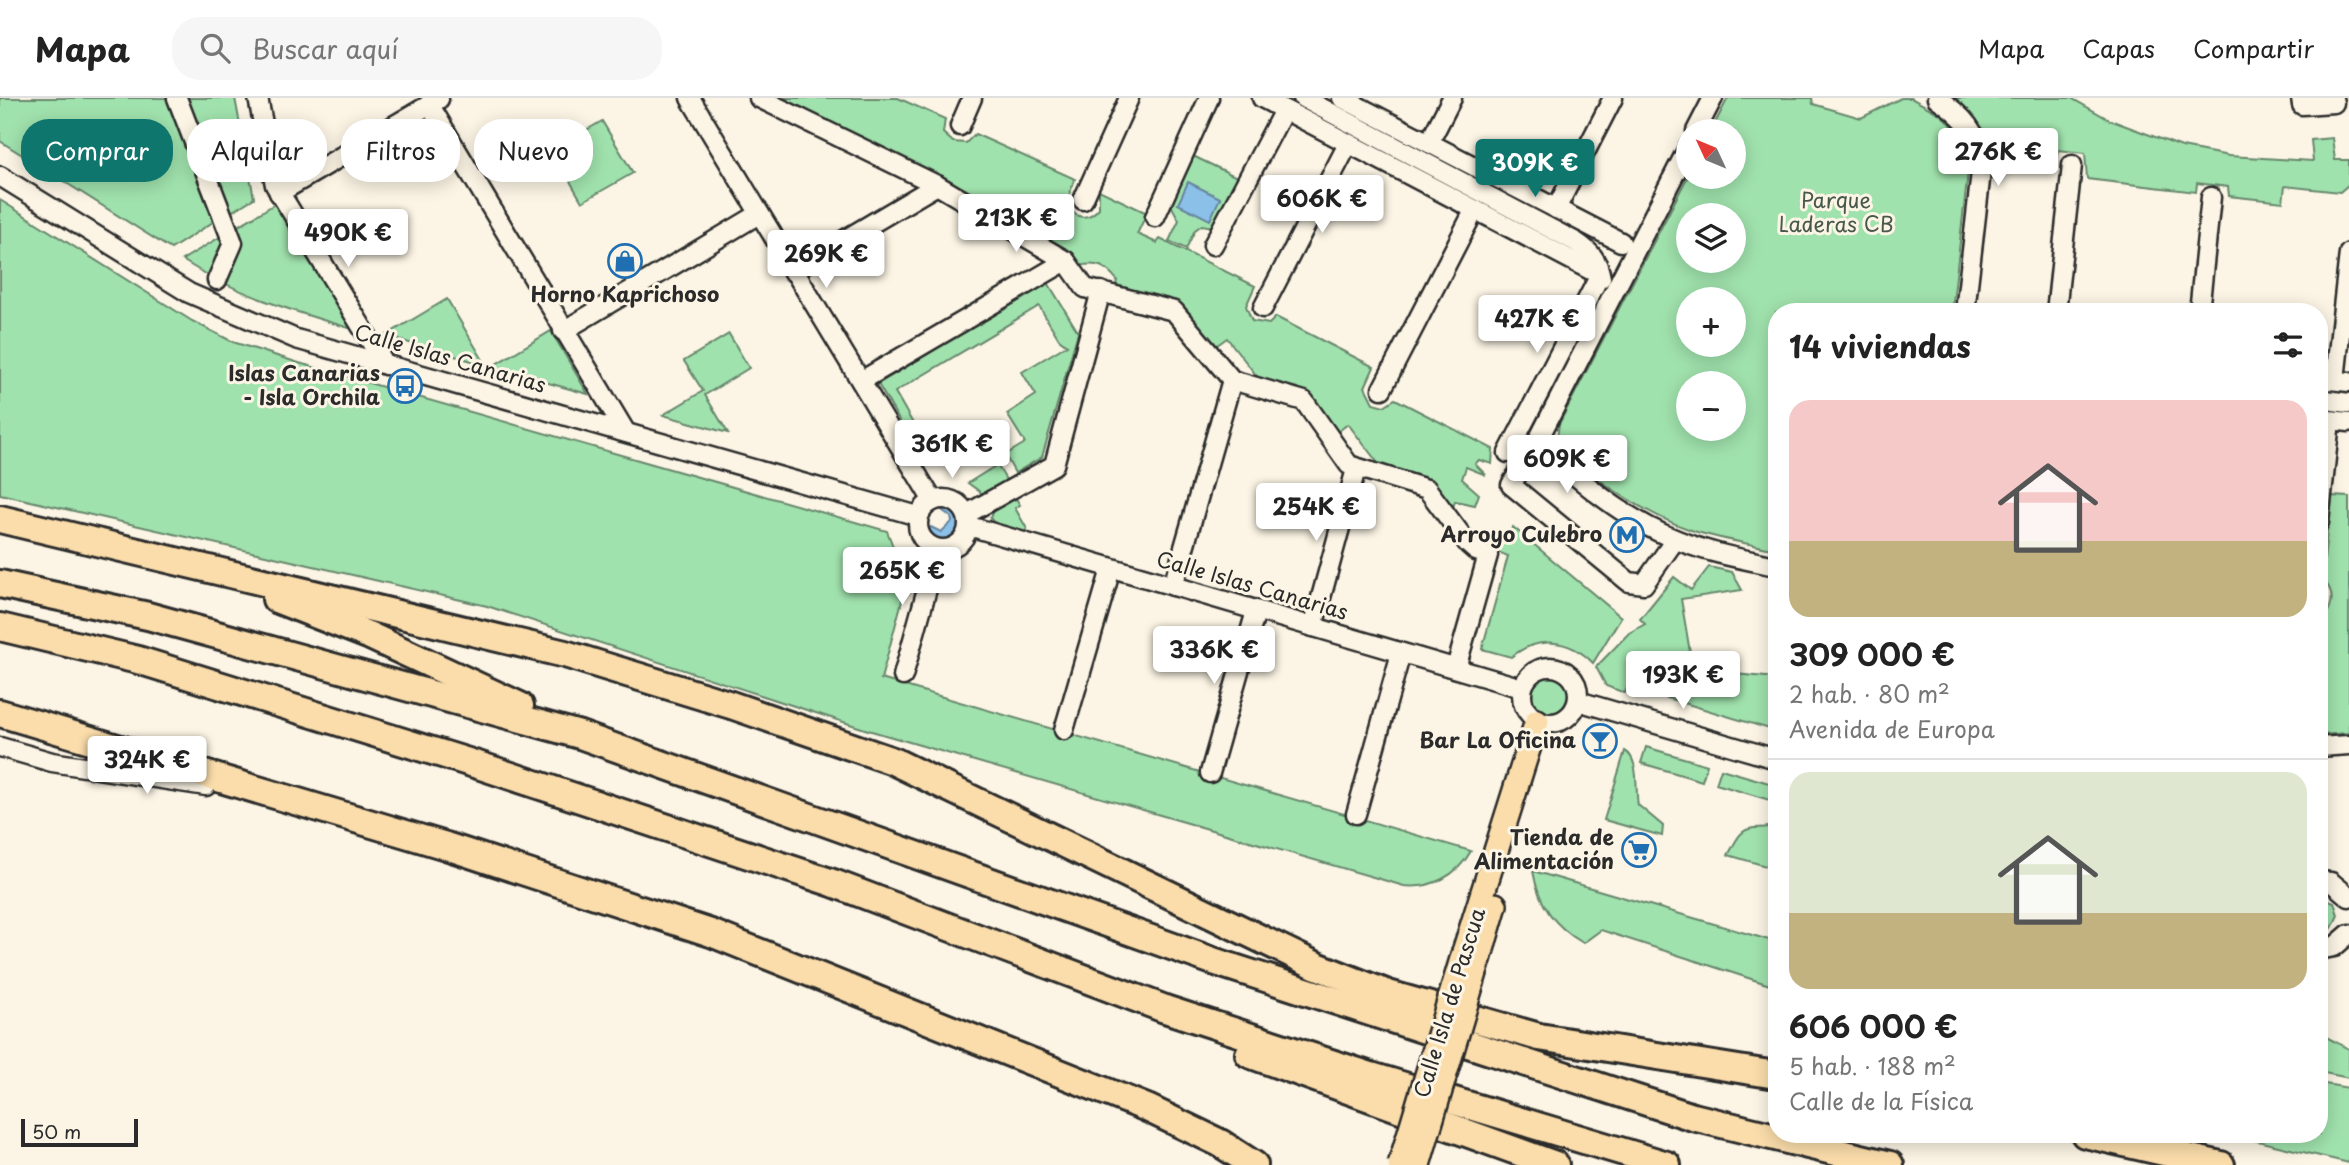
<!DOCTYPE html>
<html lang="es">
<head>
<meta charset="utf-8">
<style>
	:root { --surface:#fff; --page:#f6f6f6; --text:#222; --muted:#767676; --line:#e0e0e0; --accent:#0f766e }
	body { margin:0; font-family:"Playpen Sans",sans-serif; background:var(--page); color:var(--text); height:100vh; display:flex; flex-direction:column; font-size:26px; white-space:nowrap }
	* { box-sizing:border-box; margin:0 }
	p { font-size:23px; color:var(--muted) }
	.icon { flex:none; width:38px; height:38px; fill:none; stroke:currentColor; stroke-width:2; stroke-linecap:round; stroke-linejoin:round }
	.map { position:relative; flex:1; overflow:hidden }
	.drawer { position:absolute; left:1768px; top:205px; width:560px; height:840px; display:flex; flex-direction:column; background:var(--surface); border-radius:28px; box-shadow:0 4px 18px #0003 }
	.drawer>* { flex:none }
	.hud { position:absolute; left:21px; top:21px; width:665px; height:63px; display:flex; gap:14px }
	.needle { width:46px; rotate:314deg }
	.buttons { position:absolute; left:1676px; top:21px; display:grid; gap:14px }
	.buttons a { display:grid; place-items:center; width:70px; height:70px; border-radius:50%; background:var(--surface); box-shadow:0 4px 18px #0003; font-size:35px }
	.scale { position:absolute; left:21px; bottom:18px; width:117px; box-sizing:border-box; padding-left:7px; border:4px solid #2b2b2b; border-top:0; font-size:19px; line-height:24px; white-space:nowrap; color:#2b2b2b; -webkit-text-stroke:5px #fcf5e5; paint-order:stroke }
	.price { position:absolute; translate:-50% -60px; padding:0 16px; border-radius:7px; background:#fff; color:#222; font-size:23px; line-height:46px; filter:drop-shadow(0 2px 4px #0008) }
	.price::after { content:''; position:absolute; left:50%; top:42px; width:21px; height:16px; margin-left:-10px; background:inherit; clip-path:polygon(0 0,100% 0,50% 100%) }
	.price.selected { background:var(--accent); color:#fff }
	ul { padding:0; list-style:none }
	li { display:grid; align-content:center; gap:14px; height:371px; padding:0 21px }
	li+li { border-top:2px solid var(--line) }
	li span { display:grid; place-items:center; height:217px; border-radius:21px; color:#555 }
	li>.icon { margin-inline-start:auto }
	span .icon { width:126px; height:126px; fill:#fffc; stroke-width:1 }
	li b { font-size:30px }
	h2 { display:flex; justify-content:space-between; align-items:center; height:84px; padding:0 21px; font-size:30px }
	.pill { padding:0 24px; border-radius:28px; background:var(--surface); box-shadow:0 4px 18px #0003; font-size:24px; line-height:63px }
	.pill.selected { background:var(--accent); color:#fff }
	header { display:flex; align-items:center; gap:42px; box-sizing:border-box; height:98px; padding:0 35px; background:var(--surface); border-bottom:2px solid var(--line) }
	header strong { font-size:33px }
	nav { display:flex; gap:38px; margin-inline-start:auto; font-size:24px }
	.search { width:490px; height:63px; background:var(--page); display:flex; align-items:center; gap:18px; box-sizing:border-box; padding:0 24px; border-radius:28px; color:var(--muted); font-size:26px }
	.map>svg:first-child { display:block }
	.green { fill:#a0e2ad; stroke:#66866c; stroke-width:2; fill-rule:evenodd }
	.water { fill:#8bc0e9; stroke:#65849d; stroke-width:2 }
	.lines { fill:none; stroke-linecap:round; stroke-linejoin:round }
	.minor-casing { stroke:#2b2b2b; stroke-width:23 }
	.major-casing { stroke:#2b2b2b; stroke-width:28 }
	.highway-casing { stroke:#2b2b2b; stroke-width:32 }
	.minor { stroke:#fcf5e5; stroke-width:18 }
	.major { stroke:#fbddab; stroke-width:23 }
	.highway { stroke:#fbddab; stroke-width:26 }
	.major-bridge-casing { stroke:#2b2b2b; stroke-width:28; stroke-linecap:butt }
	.major-bridge { stroke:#fbddab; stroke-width:23 }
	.labels { text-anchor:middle; stroke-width:6; stroke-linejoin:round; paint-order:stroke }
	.park-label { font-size:21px; fill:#48594c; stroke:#fcf5e5 }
	.poi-label { font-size:21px; font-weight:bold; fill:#2b2b2b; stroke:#fcf5e5; text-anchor:end }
	.street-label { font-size:21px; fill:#2b2b2b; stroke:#fcf5e5 }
</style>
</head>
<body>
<header>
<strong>Mapa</strong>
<div class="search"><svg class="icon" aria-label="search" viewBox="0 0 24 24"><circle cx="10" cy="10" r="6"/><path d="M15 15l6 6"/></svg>Buscar aquí</div>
<nav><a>Mapa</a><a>Capas</a><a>Compartir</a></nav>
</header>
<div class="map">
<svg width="2349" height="1067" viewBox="0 0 2349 1067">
	<rect width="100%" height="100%" fill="#fcf5e5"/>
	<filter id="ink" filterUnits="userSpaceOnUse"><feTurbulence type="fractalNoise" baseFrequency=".0143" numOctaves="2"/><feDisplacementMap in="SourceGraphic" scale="14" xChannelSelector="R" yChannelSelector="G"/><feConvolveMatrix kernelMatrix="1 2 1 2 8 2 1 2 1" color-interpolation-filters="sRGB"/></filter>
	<g filter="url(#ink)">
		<g class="green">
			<polygon points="0,0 168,0 216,122 171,151 0,43"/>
			<polygon points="185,0 235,0 254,100 231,114"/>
			<path d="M777,0H898L945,21L943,35L953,44L966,45L975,36L1075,81L1067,103C1072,121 1087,124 1099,110V92L1147,115L1137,136L1157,145L1160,141L1255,188L1246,208L1252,223L1269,226L1276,219L1374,269L1365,289L1373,305L1384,308L1395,301L1493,351L1492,366L1479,362L1475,366L1486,377L1466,369L1462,381L1479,396L1475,407L1455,403L1452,413L1430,386L1384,373L1348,326L1336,335L1260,282L1227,240L1213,250L1185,216L1115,193L1117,182C1106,168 1097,164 1080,168L940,80Z"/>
			<path d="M1728,0H1812L1813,6L1861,20L1901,0H1911L1940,16L1959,34L1966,49L1969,65L1952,213L1776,214V452C1748,445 1718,441 1691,432C1650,418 1581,377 1557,340L1559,326L1689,76V79H1734V33H1711ZM1689,117H1734V163H1689ZM1689,201H1734V247H1689ZM1689,285H1734V331H1689Z"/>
			<polygon points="1951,0 2071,0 2110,22 2182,49 2229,58 2313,63 2311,42 2332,40 2335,62 2349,62 2349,86 2340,94 2285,88 2283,104 2229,98 2228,89 2197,85 2196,94 2087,81 2085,55 2058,52 2056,62 2010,56 2005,45 1989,49 1973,20"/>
			<polygon points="602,23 633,75 582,104 552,52"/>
			<polygon points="1193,58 1239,80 1213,129 1202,127 1195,132 1186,151 1169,143 1179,122 1171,107"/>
			<path d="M0,102L192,223L233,244L299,265L887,433L896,456L910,473L881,581L1471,753C1457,778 1431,791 1404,788L868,632L487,508L0,396Z"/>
			<path d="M278,104L356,232C295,214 235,196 182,162Z"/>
			<polygon points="1047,183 1078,234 1042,359 1015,375 1005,357 1025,345 1007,316 1036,297 1022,274 1067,247 1059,241 1039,208 895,294 919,336 910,341 878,286"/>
			<polygon points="447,201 486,267 385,238"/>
			<polygon points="551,233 588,296 491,269"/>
			<polygon points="729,236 749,270 705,297 728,335 663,317 703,293 684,263"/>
			<polygon points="997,367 1008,385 983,396 968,385"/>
			<path d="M2331,398L2349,399V635L2319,637V517H2326C2335,503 2333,492 2322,480Z"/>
			<polygon points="1015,399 1020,407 1015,410 1027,431 1023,436 996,427 990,420 994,410"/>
			<path d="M1513,429L1621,519L1593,565C1569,540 1537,538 1511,559L1482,551L1508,458L1498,454L1501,443Z"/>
			<polygon points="1709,469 1732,474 1742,492 1681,501 1693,572 1776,580 1776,633 1628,588 1625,595 1606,588 1596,569 1629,535 1645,526 1640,521 1674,479 1691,492"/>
			<circle cx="1549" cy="597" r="20"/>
			<polygon points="1646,649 1707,667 1702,683 1641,665"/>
			<path d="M1625,653C1640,661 1635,693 1638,707L1663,728L1662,738L1604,722Z"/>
			<polygon points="1721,671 1776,687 1776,704 1716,686"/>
			<path d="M1776,724V771L1728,757C1734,748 1738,734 1749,731C1760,728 1768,733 1776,724Z"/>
			<path d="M1533,773L1776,844V889L1601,832L1583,845C1554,828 1539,807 1533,773Z"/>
			<polygon points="2319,798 2334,804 2338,817 2332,830 2320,835"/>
			<polygon points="2319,925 2328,940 2349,951 2349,980 2319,974"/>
			<polygon points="2319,985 2349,990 2349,1065 2228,1036 2319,1036"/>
		</g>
		<g class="water">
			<polygon points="1188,84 1220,100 1210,122 1178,106"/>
			<path d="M944,406L960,415L962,427L958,438C947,445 935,446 928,433L931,429L941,434L952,424L951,419L939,410Z"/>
		</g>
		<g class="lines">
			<g class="minor-casing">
				<g id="minor">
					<polyline points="177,0 233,145 217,182"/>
					<polyline points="258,0 275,87 385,267"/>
					<polyline points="690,0 933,403"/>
					<polyline points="759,0 937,87 1066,163 1085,190 1174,213 1232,282 1304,303 1349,367 1427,391 1468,446 1476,453 1488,457 1456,570"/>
					<polyline points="1262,0 1600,177 1508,355"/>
					<path d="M1303,0L1576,144C1591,154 1598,162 1601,180"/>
					<polyline points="1342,0 1621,144"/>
					<path d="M1937,0C1962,17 1979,34 1982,65L1965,214"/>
					<polyline points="2301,0 2302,7 2334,5 2333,0"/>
					<polyline points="429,6 625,333"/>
					<polyline points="960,28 972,0"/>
					<polyline points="1696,33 1713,0"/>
					<polyline points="1429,45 1452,0"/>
					<polyline points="0,78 189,195 296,241 918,418"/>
					<polyline points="279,95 439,1"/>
					<polyline points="1083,102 1129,0"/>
					<polyline points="1556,111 1613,0"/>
					<polyline points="1155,119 1209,0"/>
					<polyline points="1213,147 1284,12"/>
					<polyline points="792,173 937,87"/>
					<polyline points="1263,210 1348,46"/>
					<polyline points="2056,214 2072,67"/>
					<polyline points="2199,214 2211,99"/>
					<polyline points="563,233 759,116"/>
					<polyline points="2319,281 2349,284"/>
					<polyline points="2335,282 2349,155"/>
					<polyline points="861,283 1066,163"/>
					<polyline points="1382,291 1474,113"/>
					<polyline points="2319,301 2349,305"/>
					<polyline points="2319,321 2349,324"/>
					<path d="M1537,344C1579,382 1623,421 1677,442C1709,455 1743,461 1776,468"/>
					<circle cx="943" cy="426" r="25"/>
					<polyline points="967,416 1054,367 1101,193"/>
					<polyline points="2319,424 2330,323"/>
					<polyline points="969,428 1522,590"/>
					<polyline points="1675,442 1644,486 1629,484 1511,387 1537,344 1689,48"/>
					<polyline points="1173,488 1232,282"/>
					<polyline points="1313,529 1356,371"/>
					<circle cx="1550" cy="597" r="28"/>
					<polyline points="903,578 938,451"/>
					<polyline points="1578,603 1776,661"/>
					<polyline points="1064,632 1111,471"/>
					<polyline points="0,649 52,664 206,688"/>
					<polyline points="2319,649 2349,647"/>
					<polyline points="1210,675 1256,513"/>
					<polyline points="1356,716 1401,555"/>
					<polyline points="2319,783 2331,784 2349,799"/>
					<polyline points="2319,852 2334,849 2349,836"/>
				</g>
			</g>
			<g class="major-casing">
				<g id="major">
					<polyline points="1464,854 1537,623"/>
					<polyline points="1480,858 1495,807"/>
				</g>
			</g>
			<g class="highway-casing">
				<g id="highway">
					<polyline points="0,421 565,556 731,607 893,663 1317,868 1388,896 1539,939 1776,977"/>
					<polyline points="0,486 148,518 580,637 1213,863 1693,1019 1890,1067"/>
					<polyline points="276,501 368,537 520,608"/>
					<polyline points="0,529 138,562 481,668 833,785 1165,911 1371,978 1667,1067"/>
					<polyline points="0,615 446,748 711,835 1147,1010 1220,1045 1254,1067"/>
					<polyline points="1249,956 1555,1067"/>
					<polyline points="2085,1036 2221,1067"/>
				</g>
			</g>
			<use href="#minor" class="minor"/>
			<use href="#major" class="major"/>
			<use href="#highway" class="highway"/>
			<g class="major-bridge-casing">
				<g id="major-bridge">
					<polyline points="1400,1067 1464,854"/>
					<polyline points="1418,1067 1480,858"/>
				</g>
			</g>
			<use href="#major-bridge" class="major-bridge"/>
		</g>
	</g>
	<defs>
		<g id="shop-ring" transform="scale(1.75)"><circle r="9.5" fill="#fcf5e5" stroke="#1f6fb2" stroke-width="1.5"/><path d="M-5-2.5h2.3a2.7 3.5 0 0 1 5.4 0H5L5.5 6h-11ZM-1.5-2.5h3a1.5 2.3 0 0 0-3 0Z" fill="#1f6fb2"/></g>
		<g id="bus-ring" transform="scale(1.75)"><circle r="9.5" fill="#fcf5e5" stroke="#1f6fb2" stroke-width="1.5"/><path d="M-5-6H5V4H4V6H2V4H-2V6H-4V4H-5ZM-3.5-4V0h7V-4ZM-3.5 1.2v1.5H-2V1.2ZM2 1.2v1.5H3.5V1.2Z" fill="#1f6fb2"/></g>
		<g id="metro-ring" transform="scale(1.75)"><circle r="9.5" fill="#fcf5e5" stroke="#1f6fb2" stroke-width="1.5"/><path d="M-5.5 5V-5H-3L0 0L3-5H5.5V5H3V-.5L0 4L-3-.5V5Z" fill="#1f6fb2"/></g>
		<g id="bar-ring" transform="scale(1.75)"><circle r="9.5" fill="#fcf5e5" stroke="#1f6fb2" stroke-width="1.5"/><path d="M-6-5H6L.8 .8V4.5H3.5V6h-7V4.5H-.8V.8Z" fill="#1f6fb2"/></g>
		<g id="supermarket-ring" transform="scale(1.75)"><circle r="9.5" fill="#fcf5e5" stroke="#1f6fb2" stroke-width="1.5"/><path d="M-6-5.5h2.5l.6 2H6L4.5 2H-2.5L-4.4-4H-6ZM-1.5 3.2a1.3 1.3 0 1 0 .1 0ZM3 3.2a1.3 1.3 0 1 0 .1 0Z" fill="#1f6fb2"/></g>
	</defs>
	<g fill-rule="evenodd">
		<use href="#shop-ring" x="625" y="163"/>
		<use href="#bus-ring" x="405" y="288"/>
		<use href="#metro-ring" x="1627" y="437"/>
		<use href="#bar-ring" x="1600" y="643"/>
		<use href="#supermarket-ring" x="1639" y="752"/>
	</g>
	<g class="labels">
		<g class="park-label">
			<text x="1836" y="110">Parque<tspan x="1836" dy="24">Laderas CB</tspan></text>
		</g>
		<g class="poi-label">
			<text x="625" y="204" text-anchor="middle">Horno Kaprichoso</text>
			<text x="380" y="283">Islas Canarias<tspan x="380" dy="24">- Isla Orchila</tspan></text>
			<text x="1602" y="444">Arroyo Culebro</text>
			<text x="1576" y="650">Bar La Oficina</text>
			<text x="1614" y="747">Tienda de<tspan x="1614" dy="24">Alimentación</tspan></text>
		</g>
		<g class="street-label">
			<text transform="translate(450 261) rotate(16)" y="7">Calle Islas Canarias</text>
			<text transform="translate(1252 488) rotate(16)" y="7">Calle Islas Canarias</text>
			<text transform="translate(1450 905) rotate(-73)" y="7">Calle Isla de Pascua</text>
		</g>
	</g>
</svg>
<div class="buttons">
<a><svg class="needle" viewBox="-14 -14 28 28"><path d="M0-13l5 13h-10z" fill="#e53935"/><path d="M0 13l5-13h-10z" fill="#767676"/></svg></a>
<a><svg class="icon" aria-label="layers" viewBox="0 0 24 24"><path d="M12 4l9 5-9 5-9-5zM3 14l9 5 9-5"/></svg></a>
<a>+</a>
<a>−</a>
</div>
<div class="scale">50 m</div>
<b class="price" style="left:1998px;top:90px">276K €</b>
<b class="price selected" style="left:1535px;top:101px">309K €</b>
<b class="price" style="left:1322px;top:137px">606K €</b>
<b class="price" style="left:1016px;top:156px">213K €</b>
<b class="price" style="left:348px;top:171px">490K €</b>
<b class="price" style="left:826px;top:192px">269K €</b>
<b class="price" style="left:1537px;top:257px">427K €</b>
<b class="price" style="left:952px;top:382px">361K €</b>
<b class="price" style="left:1567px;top:397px">609K €</b>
<b class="price" style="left:1316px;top:445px">254K €</b>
<b class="price" style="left:902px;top:509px">265K €</b>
<b class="price" style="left:1214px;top:588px">336K €</b>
<b class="price" style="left:1683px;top:613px">193K €</b>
<b class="price" style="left:147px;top:698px">324K €</b>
<div class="hud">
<a class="pill selected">Comprar</a>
<a class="pill">Alquilar</a>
<a class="pill">Filtros</a>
<a class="pill">Nuevo</a>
</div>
<section class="drawer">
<h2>14 viviendas<svg class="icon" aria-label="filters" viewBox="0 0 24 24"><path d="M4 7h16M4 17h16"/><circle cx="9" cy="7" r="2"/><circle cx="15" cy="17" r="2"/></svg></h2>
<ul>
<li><span style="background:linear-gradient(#f6c9c9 65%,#c2b280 0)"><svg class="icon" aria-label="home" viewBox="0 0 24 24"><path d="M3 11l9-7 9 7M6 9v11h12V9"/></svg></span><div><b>309 000 €</b><p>2 hab. · 80 m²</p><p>Avenida de Europa</p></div></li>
<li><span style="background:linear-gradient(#dfe7d0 65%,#c2b280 0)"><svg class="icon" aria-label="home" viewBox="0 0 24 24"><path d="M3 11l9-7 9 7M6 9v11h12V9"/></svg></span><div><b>606 000 €</b><p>5 hab. · 188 m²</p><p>Calle de la Física</p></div></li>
</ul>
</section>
</div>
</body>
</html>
